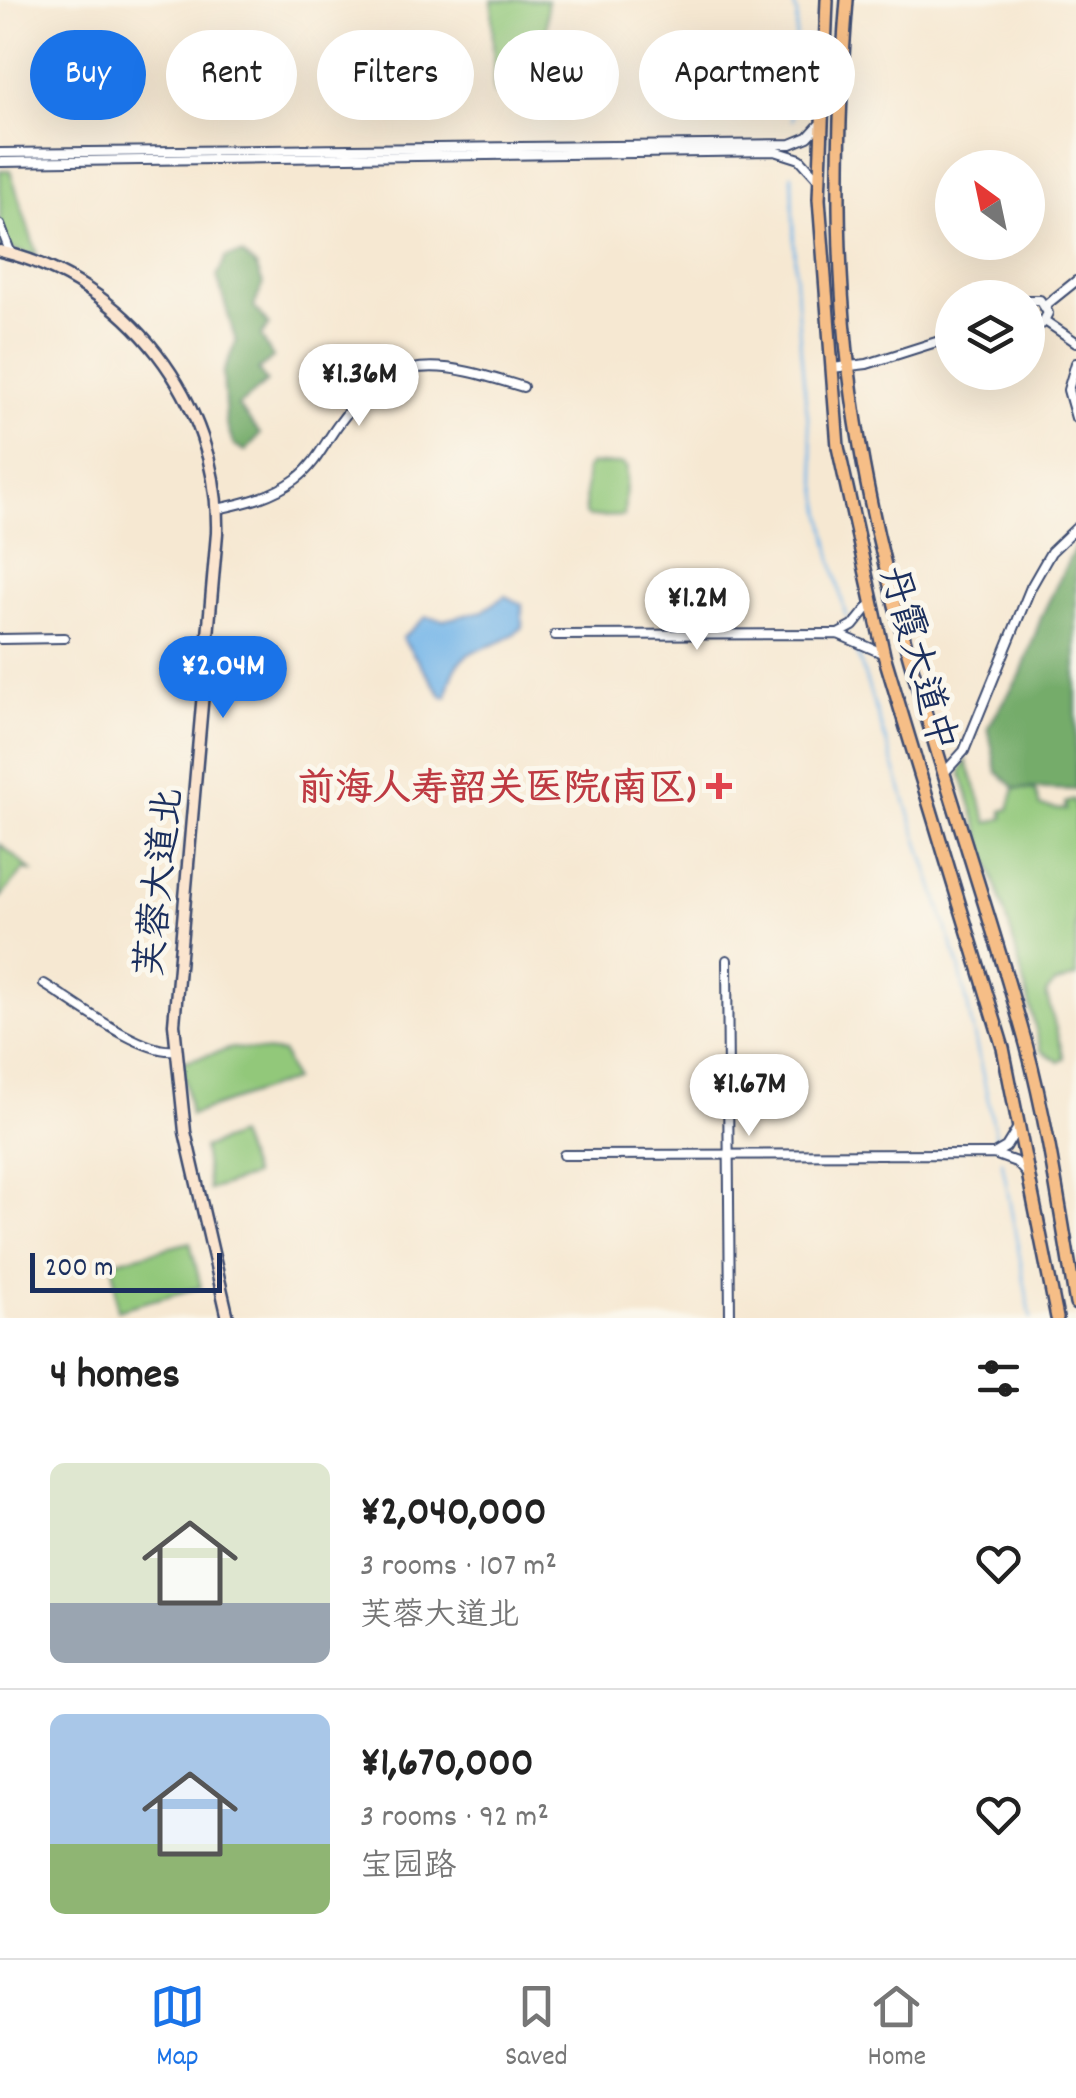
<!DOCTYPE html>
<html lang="en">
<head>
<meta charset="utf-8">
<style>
	:root { --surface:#fff; --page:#f2f2f2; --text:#222; --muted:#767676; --line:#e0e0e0; --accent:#1a73e8 }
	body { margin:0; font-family:Dekko,"LXGW WenKai TC",sans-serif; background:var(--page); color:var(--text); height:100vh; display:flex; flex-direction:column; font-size:38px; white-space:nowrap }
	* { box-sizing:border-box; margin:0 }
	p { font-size:32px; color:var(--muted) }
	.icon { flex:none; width:55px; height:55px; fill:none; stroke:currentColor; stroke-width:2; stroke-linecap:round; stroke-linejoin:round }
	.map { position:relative; height:1318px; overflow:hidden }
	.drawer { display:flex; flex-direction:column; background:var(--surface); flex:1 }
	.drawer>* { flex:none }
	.top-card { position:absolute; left:30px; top:30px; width:1018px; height:90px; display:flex; gap:20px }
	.needle { width:65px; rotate:327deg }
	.tools { position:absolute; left:935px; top:150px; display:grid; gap:20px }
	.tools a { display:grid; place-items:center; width:110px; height:110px; border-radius:50%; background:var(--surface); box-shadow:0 10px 40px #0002; font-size:50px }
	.scale { position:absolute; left:30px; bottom:25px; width:192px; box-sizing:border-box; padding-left:10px; border:5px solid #1b2f5e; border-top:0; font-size:28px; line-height:35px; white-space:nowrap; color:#1b2f5e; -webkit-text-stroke:8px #fbf7ec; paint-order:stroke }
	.price { position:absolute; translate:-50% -85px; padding:0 22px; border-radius:35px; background:#fff; color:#222; font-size:32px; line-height:65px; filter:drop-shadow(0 2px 5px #0008) }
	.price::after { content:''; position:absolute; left:50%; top:60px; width:30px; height:22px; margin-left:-15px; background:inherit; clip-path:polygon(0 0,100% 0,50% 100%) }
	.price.current { background:var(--accent); color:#fff }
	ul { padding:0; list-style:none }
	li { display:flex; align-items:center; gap:30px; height:250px; padding:0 50px }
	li+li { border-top:2px solid var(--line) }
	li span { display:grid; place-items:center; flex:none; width:280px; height:200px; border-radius:15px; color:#555 }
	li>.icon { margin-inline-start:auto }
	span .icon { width:120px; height:120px; fill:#fffc; stroke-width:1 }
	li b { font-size:42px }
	h2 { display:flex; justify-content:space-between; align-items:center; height:120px; padding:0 50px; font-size:42px }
	.chip { padding:0 35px; border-radius:45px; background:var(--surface); box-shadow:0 10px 40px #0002; font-size:35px; line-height:90px }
	.chip.current { background:var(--accent); color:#fff }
	.tab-bar { display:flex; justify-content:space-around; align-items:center; height:140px; border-top:2px solid var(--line); background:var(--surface); font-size:28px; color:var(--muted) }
	.tab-bar a { display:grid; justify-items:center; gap:5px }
	.tab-bar .current { color:var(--accent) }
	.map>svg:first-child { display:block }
	.green { fill:#92c87a; stroke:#567c6c; stroke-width:2.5 }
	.forest { fill:#75ac6a; stroke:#486e64; stroke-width:2.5 }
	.water { fill:#74b5e8; stroke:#4872a3; stroke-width:2.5 }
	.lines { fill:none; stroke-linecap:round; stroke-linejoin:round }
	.stream { stroke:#74b5e8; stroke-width:2.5 }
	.street-casing { stroke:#3c4b6f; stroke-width:12 }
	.secondary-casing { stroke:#3c4b6f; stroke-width:15 }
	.primary-casing { stroke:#3c4b6f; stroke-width:16 }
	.street { stroke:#fff; stroke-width:8 }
	.secondary { stroke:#fbe5cf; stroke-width:10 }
	.primary { stroke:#f6be87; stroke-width:11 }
	.health-dot { fill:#e0444e; stroke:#fbf7ec; stroke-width:4 }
	.labels { text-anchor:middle; stroke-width:10; stroke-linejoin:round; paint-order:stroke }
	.street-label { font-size:38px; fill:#1b2f5e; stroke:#fbf7ec }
	.health-label { font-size:38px; font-weight:bold; fill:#be3a42; stroke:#fbf7ec; text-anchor:end }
</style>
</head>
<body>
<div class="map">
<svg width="1076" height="1318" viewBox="0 0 1076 1318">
	<rect width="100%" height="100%" fill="#fbf7ec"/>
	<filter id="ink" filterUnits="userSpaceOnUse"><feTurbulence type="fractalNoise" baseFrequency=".01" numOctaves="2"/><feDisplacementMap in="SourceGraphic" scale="20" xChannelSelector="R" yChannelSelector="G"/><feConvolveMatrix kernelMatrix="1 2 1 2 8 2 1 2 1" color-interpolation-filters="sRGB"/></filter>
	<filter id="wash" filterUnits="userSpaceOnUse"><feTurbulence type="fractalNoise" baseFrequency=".0048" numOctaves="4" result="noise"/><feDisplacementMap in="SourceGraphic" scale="40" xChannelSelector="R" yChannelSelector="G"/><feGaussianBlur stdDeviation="2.25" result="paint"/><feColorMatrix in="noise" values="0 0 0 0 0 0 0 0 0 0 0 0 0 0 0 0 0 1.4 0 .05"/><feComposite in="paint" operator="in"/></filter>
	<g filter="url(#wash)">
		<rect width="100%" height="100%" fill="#f6e8d2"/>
		<g class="green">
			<polygon points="492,0 547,0 546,112 522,113 494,92"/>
			<polygon points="0,170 10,170 37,255 0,247"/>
			<polygon points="591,464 623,464 627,468 624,516 589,517 585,514 586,469"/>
			<polygon points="966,760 988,823 1004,818 1002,811 1009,809 1015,788 1035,790 1040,806 1066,810 1065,803 1074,800 1076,808 1076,977 1054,984 1046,993 1064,1058 1059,1062 1041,1050 1012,936 961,772"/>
			<polygon points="0,844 32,871 24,870 0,898"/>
			<polygon points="233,1048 283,1053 293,1080 190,1115 182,1062"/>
			<polygon points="238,1135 253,1176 209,1190 203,1148"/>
			<polygon points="190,1242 201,1287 117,1310 113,1262"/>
		</g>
		<g class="forest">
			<polygon points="242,254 256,266 263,284 254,307 269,325 261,336 273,358 258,370 267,382 238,406 260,434 246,451 234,446 226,422 223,373 236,342 217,276 226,257"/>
			<polygon points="1076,545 1076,790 1015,788 997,772 988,727 1021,674 1042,615"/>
		</g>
		<path class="water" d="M505,596L522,604V627C488,660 457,634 447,697H443L402,638L426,617L444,620L483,611Z"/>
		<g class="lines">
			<g class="stream">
				<polyline points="792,120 797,15 793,0"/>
				<path d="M792,174C794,321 807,473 846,616"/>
				<polyline points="855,646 959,966 997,1141"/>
				<polyline points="1002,1161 1031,1318"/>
			</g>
		</g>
	</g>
	<g filter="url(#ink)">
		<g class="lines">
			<g class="street-casing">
				<g id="street">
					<polyline points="0,153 791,144 808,137 819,125"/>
					<polyline points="0,162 775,151 800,159 819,180"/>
					<polyline points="0,225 11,254"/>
					<polyline points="1028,300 1040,300 1048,313 1042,324 1028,324"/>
					<polyline points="1046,305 1076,281"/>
					<polyline points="1045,321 1076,342"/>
					<polyline points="1076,363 1068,390 1076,418"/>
					<polyline points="832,368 867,364 952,337"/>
					<path d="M217,509C245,503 272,497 296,479C316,464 324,444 338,425C393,348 442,362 523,387"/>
					<polyline points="838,634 853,626 871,604"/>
					<polyline points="555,635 838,634 882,653"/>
					<polyline points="0,639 64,638"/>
					<polyline points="944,773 964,751 1031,587 1051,552 1076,528"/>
					<polyline points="727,960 730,1318"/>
					<path d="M44,984C74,1002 142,1055 175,1050"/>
					<polyline points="994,1154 1006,1147 1017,1129"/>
					<polyline points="564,1155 994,1154 1016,1162 1027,1174"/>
				</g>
			</g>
			<g class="secondary-casing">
				<path id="secondary" d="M0,251C127,281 220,401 217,533L174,1024L185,1132L228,1318"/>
			</g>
			<g class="primary-casing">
				<g id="primary">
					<polyline points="827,0 819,199 838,447 884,655 1003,1048 1057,1318"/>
					<path d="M847,0C835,148 834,299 860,446C895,650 971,844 1026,1044C1049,1129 1061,1218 1076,1304"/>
				</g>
			</g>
			<use href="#street" class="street"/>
			<use href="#secondary" class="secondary"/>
			<use href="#primary" class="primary"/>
		</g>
	</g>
	<path class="health-dot" d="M714 771h10v10h10v10h-10v10h-10v-10h-10v-10h10z"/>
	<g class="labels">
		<g class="street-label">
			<text transform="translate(920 658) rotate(74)" y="13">丹霞大道中</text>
			<text transform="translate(157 882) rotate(-84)" y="13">芙蓉大道北</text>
		</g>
		<g class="health-label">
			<text x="696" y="799">前海人寿韶关医院(南区)</text>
		</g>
	</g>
</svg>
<div class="tools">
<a><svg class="needle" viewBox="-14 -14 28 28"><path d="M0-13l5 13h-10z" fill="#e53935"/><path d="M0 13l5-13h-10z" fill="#767676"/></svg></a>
<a><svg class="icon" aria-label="layers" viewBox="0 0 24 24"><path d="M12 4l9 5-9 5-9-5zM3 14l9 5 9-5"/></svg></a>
</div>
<div class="scale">200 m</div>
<b class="price" style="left:359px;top:429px">¥1.36M</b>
<b class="price" style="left:697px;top:653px">¥1.2M</b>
<b class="price current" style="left:223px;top:721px">¥2.04M</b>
<b class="price" style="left:749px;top:1139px">¥1.67M</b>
<div class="top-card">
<a class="chip current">Buy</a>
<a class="chip">Rent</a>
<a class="chip">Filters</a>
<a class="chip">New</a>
<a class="chip">Apartment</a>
</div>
</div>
<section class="drawer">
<h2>4 homes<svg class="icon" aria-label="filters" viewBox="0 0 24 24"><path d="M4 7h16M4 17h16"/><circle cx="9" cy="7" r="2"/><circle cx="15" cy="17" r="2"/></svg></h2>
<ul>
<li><span style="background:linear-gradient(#dfe7d0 70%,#9aa5b1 0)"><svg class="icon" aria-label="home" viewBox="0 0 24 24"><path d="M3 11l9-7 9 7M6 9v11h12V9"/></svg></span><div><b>¥2,040,000</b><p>3 rooms · 107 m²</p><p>芙蓉大道北</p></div><svg class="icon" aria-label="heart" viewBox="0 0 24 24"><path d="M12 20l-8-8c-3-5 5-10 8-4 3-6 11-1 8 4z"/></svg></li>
<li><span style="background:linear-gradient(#a9c7e8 65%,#8fb573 0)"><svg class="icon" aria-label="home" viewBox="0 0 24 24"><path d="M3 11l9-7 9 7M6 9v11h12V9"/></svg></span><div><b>¥1,670,000</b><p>3 rooms · 92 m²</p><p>宝园路</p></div><svg class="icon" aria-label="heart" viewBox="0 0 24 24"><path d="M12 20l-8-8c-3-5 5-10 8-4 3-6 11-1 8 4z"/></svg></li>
</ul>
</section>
<nav class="tab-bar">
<a class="current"><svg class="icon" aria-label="map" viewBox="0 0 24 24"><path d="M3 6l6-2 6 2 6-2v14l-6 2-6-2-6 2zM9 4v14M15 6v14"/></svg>Map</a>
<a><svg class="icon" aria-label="saved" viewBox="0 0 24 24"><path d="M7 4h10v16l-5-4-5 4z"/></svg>Saved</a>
<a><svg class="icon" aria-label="home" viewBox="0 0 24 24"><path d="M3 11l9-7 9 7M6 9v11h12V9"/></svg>Home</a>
</nav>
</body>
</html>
